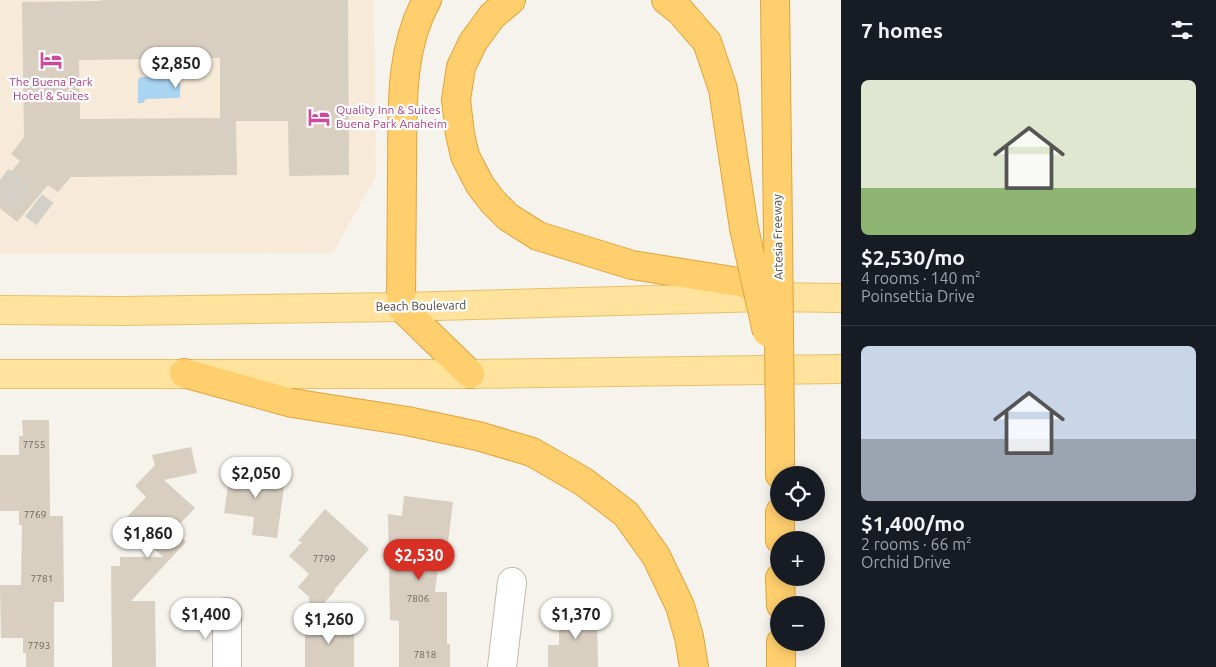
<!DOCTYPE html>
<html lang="en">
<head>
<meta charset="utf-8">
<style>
	:root { --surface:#171b24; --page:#242831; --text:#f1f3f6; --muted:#9ea1a6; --line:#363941; --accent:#d93025 }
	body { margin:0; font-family:Ubuntu,sans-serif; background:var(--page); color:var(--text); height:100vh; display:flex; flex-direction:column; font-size:19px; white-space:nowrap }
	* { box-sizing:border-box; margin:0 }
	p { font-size:16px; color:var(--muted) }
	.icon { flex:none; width:28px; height:28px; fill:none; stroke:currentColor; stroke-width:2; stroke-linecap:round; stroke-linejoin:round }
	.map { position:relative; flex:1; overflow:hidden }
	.drawer { display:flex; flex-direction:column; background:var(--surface); width:375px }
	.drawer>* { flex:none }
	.controls { position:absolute; left:770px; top:466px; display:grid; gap:10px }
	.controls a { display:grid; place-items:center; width:55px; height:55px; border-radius:50%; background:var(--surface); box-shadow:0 2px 12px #0003; font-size:25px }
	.price { position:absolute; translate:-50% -42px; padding:0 11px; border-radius:18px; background:#fff; color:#222; font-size:16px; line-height:32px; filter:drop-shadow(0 1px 2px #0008) }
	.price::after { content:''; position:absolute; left:50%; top:30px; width:15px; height:11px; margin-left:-8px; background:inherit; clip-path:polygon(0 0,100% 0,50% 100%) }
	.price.current { background:var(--accent); color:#fff }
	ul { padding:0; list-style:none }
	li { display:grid; align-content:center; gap:10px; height:265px; padding:0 20px }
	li+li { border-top:1px solid var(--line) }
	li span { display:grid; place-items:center; height:155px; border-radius:8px; color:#555 }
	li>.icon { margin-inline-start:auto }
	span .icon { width:90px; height:90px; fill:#fffc; stroke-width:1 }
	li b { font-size:21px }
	h2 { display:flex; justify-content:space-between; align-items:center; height:60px; padding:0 20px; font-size:21px }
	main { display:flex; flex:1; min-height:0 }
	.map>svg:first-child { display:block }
	.commercial { fill:#f7ead8 }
	.water { fill:#a9d4f2 }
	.building { fill:#d8cfc1; fill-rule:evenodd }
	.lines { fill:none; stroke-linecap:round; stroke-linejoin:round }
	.minor-tunnel { stroke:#d4d0c8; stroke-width:28; stroke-dasharray:28 14; stroke-linecap:butt }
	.minor-casing { stroke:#c2bbae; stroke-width:30 }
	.major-casing { stroke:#e6c16a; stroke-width:30 }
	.highway-casing { stroke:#e0a43c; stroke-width:30 }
	.minor { stroke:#fff; stroke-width:28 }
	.major { stroke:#ffe39c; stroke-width:28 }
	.highway { stroke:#ffcf6e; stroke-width:28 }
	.highway-bridge-casing { stroke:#e0a43c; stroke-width:30; stroke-linecap:butt }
	.highway-bridge { stroke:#ffcf6e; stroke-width:28 }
	.labels { text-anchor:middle; stroke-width:4.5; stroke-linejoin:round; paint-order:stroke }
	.number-label { font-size:10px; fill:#6e675b }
	.hotel-label { font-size:12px; fill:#b23c85; stroke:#fff }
	.street-label { font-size:12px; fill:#4b4439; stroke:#fff }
</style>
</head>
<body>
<main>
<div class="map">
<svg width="841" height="667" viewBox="0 0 841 667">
	<rect width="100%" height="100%" fill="#f6f3ec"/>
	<polygon class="commercial" points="0,0 374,0 376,176 333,253 0,254"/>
	<polygon class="water" points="180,72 180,97 178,98 146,99 143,103 138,103 138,81 139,78 142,77 172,77 175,73"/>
	<g class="building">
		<path d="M101,0H348L349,175L289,176L288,121H236L237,175L71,177L58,192L48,185L17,222L0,208V185L20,161L11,154L24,137L22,2L101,1ZM220,58V118L80,119L79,60Z"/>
		<polygon points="22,420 49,420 50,516 63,516 64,602 54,602 54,667 26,667 26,653 23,653 23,638 1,638 0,585 21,585 22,525 19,525 19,511 0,511 0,455 19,455 19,436 23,436"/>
		<polygon points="191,447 197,473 164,480 195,508 174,530 186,542 131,601 155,601 156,667 112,667 111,566 120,566 120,557 163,557 124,520 146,497 135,486 155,465 152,455"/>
		<polygon points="239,462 261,465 260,476 285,480 277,538 252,535 254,517 224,513 230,472 238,473"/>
		<polygon points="404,496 453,502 448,543 441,542 435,592 447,592 447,644 450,644 450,667 399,667 399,621 390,620 388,514 402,516"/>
		<polygon points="325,509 369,549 334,590 335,591 310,618 309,597 298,587 309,574 289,556 302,542 298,541"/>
		<polygon points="592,606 592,609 597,609 598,667 548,667 548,645 559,645 559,617 565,617 565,607"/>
		<polygon points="337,618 337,629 354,629 354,667 305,667 305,629 310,629 310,619"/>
	</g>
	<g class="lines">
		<polyline class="minor-tunnel" points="0,180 45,214"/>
		<g class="minor-casing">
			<g id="minor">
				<polyline points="227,612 227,667"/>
				<polyline points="502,667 512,582"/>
			</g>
		</g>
		<g class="major-casing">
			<g id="major">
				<polyline points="0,310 122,311 401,307 768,297 841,298"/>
				<polyline points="0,374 470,374 841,369"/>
			</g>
		</g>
		<g class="highway-casing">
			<g id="highway">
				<path d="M427,0C398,52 403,115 402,172C402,217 401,262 401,307L470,374"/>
				<polyline points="511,0 492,16 473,42 461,67 456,100 460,134 465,156 480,185 493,202 508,217 538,236 632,265 745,283 768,297"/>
				<polyline points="666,0 680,11 707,42 723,89 744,228"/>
				<polyline points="775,0 778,232"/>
				<polyline points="184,373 292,403 407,421 478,436 532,452 584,482 626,514 656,556 680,606 689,637 694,667"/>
				<polyline points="780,435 780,475"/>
				<polyline points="780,512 780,540"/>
				<polyline points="780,578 781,605"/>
				<polyline points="781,642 781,667"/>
			</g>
		</g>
		<use href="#minor" class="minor"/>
		<use href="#major" class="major"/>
		<use href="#highway" class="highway"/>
		<g class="highway-bridge-casing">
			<g id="highway-bridge">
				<polyline points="744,228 767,332"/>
				<polyline points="778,232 780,435"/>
			</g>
		</g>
		<use href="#highway-bridge" class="highway-bridge"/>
	</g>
	<defs>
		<g id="hotel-bare" transform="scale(1.725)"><path d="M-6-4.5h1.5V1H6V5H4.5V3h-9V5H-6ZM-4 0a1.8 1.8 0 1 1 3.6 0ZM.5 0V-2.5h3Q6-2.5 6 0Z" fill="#d1479c" stroke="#fff" stroke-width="2.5" paint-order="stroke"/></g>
	</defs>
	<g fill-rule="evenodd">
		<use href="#hotel-bare" x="51" y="60"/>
		<use href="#hotel-bare" x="319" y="117"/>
	</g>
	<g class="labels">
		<g class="number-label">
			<text x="34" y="448">7755</text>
			<text x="35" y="518">7769</text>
			<text x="324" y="562">7799</text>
			<text x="42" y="582">7781</text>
			<text x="418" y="602">7806</text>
			<text x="39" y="649">7793</text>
			<text x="425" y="658">7818</text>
		</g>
		<g class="hotel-label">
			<text x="51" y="86">The Buena Park<tspan x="51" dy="14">Hotel &amp; Suites</tspan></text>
			<text x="336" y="114" text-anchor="start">Quality Inn &amp; Suites<tspan x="336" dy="14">Buena Park Anaheim</tspan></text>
		</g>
		<g class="street-label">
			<text transform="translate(778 237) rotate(-91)" y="4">Artesia Freeway</text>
			<text transform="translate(421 306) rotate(-1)" y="4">Beach Boulevard</text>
		</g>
	</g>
</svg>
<div class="controls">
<a><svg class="icon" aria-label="locate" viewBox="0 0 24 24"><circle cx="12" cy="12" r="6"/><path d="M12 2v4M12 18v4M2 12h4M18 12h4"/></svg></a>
<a>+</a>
<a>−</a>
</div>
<b class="price" style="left:176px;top:89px">$2,850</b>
<b class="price" style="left:256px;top:499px">$2,050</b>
<b class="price" style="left:148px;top:559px">$1,860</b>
<b class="price current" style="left:419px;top:581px">$2,530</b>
<b class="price" style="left:206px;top:640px">$1,400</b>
<b class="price" style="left:576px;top:640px">$1,370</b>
<b class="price" style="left:329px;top:645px">$1,260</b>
</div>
<section class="drawer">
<h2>7 homes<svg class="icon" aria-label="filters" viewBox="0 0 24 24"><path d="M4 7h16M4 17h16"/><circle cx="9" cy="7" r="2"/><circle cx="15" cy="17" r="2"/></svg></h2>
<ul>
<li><span style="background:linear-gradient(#dfe7d0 70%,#8fb573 0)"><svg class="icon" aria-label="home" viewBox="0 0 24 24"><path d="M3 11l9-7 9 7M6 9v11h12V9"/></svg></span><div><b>$2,530/mo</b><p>4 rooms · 140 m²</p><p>Poinsettia Drive</p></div></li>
<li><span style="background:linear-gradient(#c9d6e8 60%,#9aa5b1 0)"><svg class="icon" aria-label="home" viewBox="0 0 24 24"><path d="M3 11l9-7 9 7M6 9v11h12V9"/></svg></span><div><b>$1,400/mo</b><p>2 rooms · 66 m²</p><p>Orchid Drive</p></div></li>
</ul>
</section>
</main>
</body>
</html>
